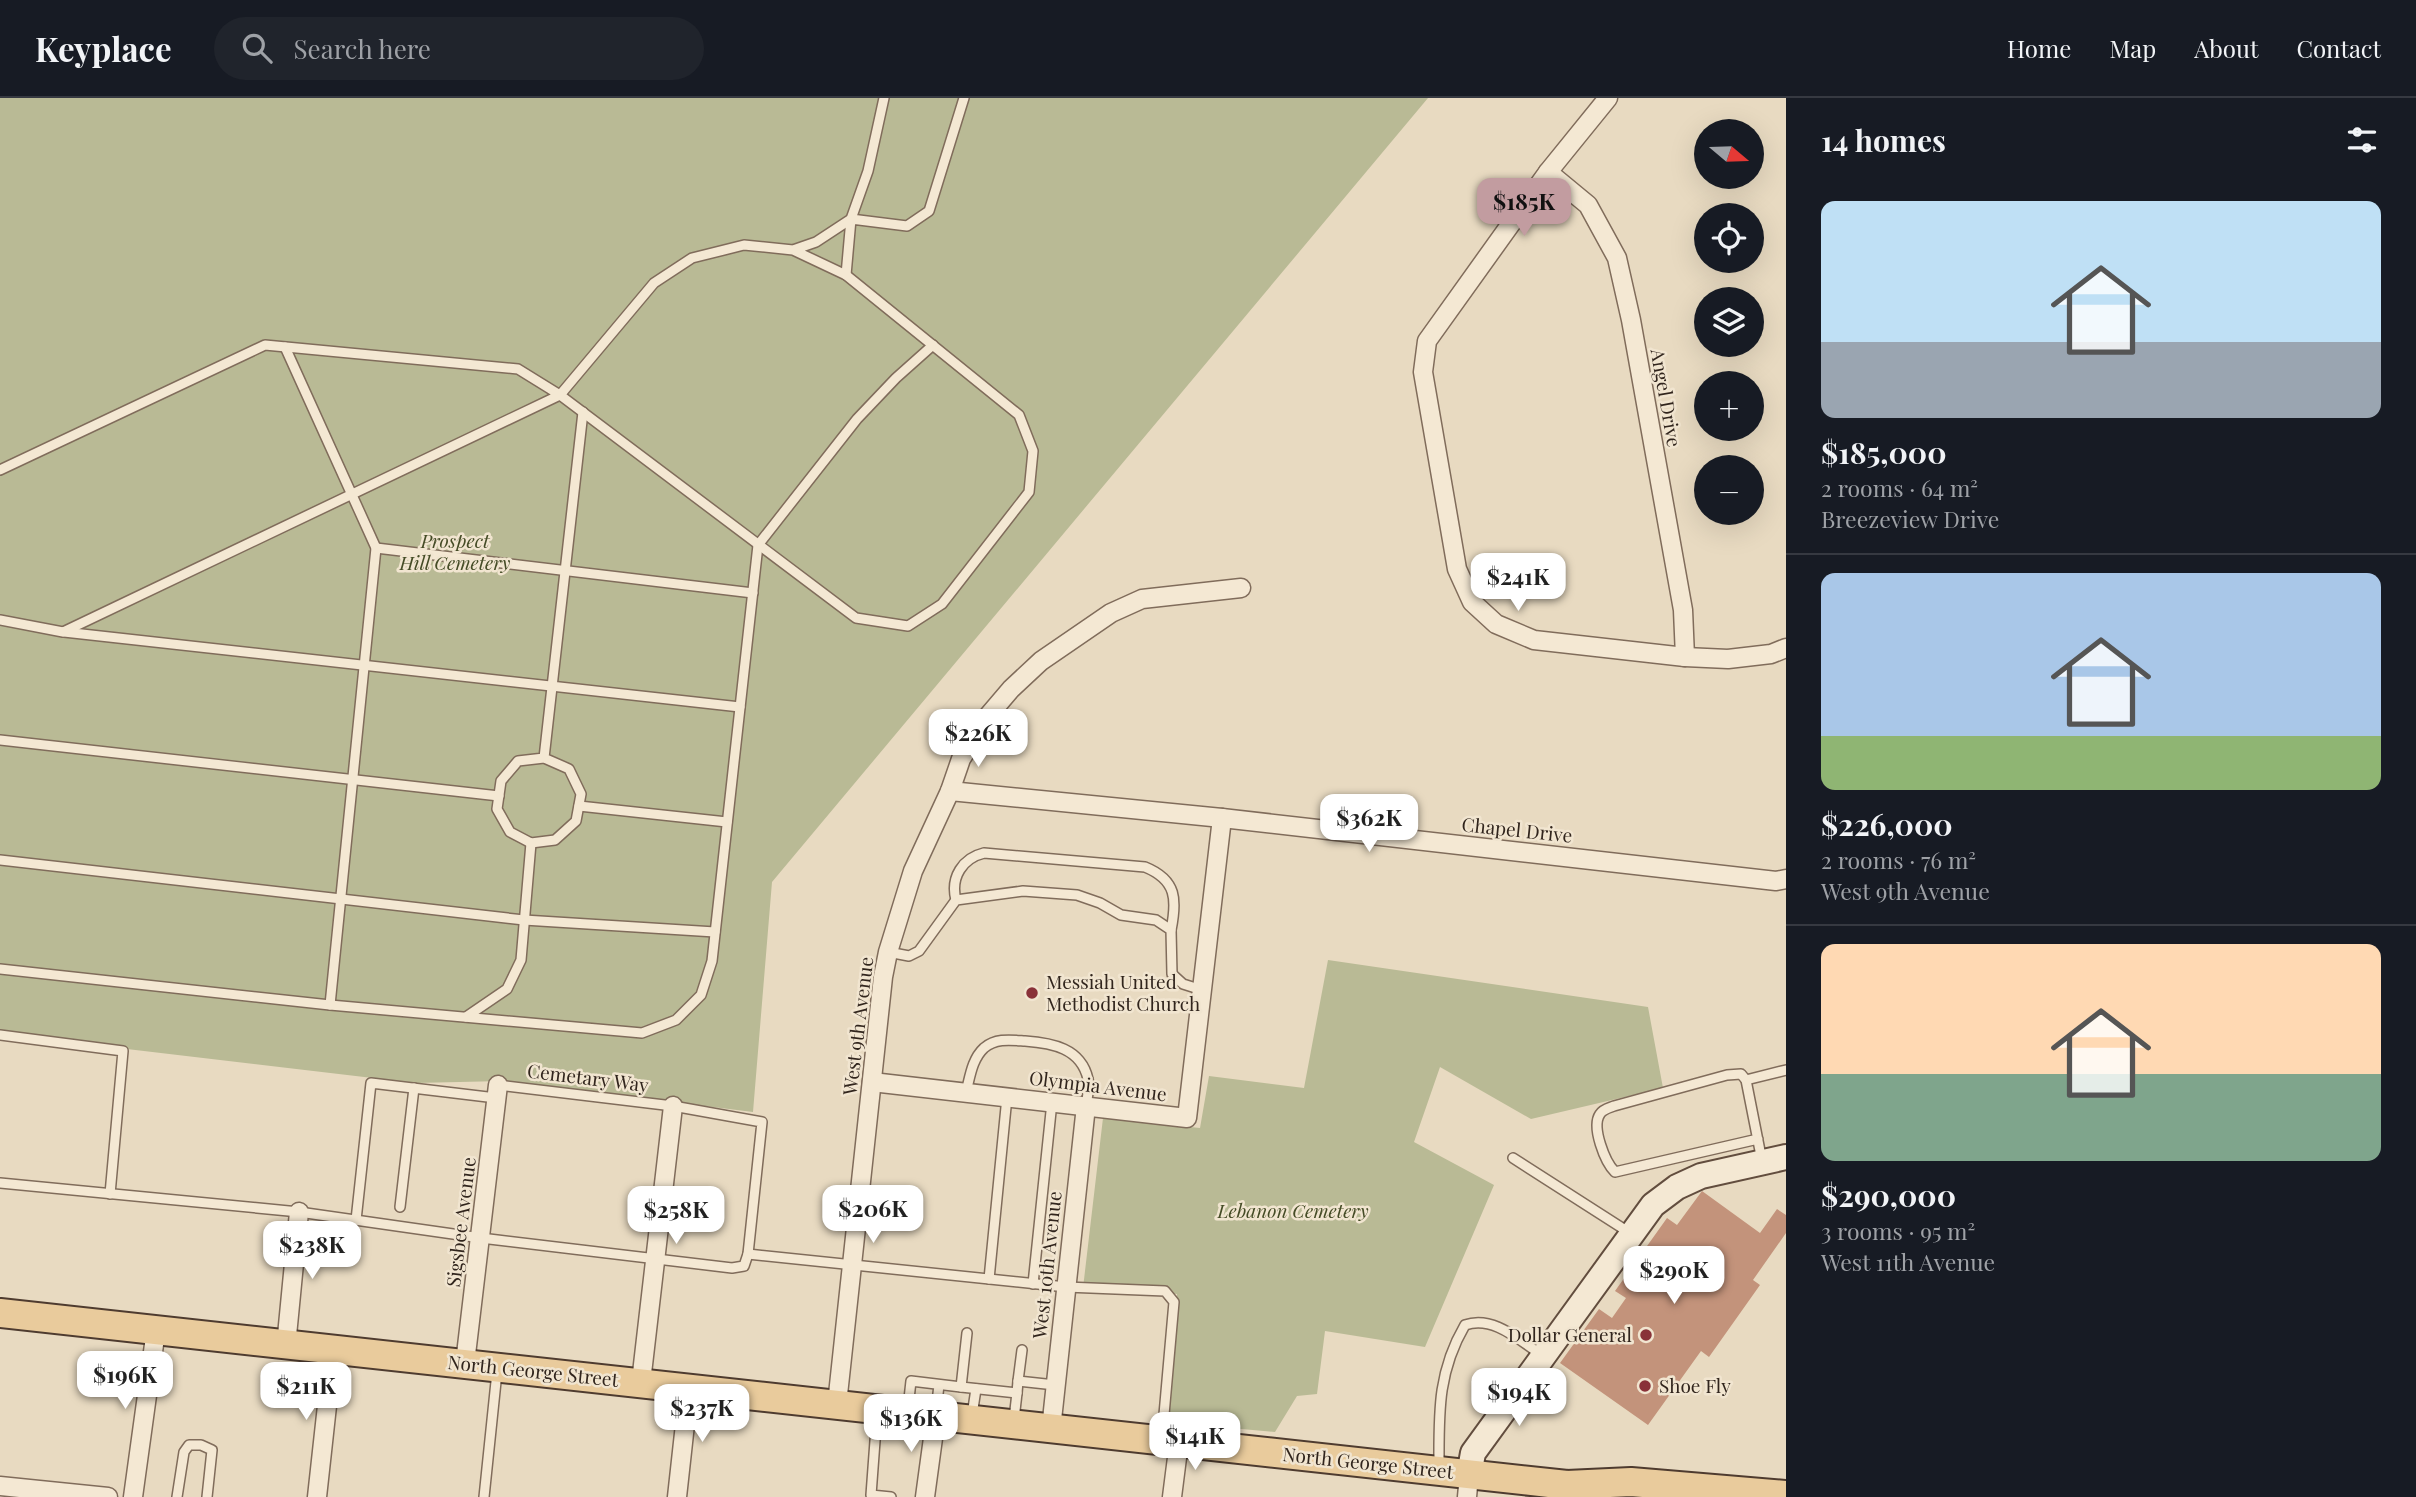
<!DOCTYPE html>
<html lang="en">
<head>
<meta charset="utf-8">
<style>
	:root { --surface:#171b24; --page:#20242c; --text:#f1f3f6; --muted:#9ea1a6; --line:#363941; --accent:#c29ca0 }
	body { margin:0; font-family:"Playfair Display",serif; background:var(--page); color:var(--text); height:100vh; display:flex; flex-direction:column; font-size:26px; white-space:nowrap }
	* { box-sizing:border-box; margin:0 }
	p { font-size:23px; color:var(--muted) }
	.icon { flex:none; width:38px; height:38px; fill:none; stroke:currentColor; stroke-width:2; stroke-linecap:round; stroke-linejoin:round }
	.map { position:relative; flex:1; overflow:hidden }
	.side { display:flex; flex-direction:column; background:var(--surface); width:630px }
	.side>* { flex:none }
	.needle { width:46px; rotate:109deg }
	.buttons { position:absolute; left:1694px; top:21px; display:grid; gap:14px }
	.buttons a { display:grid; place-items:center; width:70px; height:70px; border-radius:50%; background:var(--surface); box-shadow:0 7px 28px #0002; font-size:35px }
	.price { position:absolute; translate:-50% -60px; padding:0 16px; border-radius:14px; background:#fff; color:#222; font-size:23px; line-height:46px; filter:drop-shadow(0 2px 4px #0008) }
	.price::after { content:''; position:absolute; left:50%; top:42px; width:21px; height:16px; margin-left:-10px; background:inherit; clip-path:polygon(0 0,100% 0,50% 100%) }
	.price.selected { background:var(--accent); color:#111 }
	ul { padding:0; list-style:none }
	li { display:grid; align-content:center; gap:14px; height:371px; padding:0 35px }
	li+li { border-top:2px solid var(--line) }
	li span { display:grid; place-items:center; height:217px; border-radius:14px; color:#555 }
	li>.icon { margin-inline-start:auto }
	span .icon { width:126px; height:126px; fill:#fffc; stroke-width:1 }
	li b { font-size:30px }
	h2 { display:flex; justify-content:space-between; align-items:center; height:84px; padding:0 35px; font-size:30px }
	header { display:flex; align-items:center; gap:42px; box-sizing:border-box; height:98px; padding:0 35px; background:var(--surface); border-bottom:2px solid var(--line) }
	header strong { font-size:33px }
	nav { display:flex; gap:38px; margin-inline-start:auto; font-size:24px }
	.search { width:490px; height:63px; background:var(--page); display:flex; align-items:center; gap:18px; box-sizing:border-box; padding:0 24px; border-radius:38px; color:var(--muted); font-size:26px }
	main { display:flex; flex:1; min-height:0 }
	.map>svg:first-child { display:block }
	.cemetery { fill:#b9ba95 }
	.building { fill:#c3937b }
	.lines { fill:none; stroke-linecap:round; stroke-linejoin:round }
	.lane-casing { stroke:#806c5b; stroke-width:12 }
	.street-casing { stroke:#806c5b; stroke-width:21 }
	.secondary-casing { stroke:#624d3e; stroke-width:28 }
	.primary-casing { stroke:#4e3b2f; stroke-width:32 }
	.lane { stroke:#f4e8d3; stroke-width:9 }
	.street { stroke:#f4e8d3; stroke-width:18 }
	.secondary { stroke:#f4e8d3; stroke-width:24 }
	.primary { stroke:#e9cb9c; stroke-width:28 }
	.poi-dot { fill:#893138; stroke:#f1e5d0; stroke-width:2.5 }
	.labels { text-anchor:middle; stroke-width:5; stroke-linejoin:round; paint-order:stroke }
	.street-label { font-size:19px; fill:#31251d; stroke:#f1e5d0 }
	.park-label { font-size:19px; font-style:italic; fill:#454c26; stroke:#f1e5d0 }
	.poi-label { font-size:19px; fill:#31251d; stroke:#f1e5d0; text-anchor:start }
</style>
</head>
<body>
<header>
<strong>Keyplace</strong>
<div class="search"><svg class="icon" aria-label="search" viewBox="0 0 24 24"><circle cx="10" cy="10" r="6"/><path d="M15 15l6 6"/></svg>Search here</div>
<nav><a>Home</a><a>Map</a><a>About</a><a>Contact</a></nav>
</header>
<main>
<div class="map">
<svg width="1786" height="1399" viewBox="0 0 1786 1399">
	<rect width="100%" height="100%" fill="#e8dac1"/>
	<g class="cemetery">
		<polygon points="0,0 1428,0 772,784 753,1014 503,983 415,985 0,936"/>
		<polygon points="1328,862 1648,909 1663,990 1531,1021 1440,969 1414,1044 1494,1087 1425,1249 1325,1233 1317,1296 1297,1298 1275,1334 1164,1324 1177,1196 1083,1190 1103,1020 1200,1030 1209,978 1304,990"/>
	</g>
	<polygon class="building" points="1702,1093 1760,1135 1777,1111 1786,1117 1786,1135 1753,1182 1760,1187 1709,1259 1701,1253 1648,1327 1560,1265 1599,1211 1612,1220 1626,1200 1615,1193 1667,1120 1677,1127"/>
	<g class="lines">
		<g class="lane-casing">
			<g id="lane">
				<polyline points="793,152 846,177 1019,317 1033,353 1029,394 942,506 908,528 856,520 560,297 654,185 692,160 744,147 793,152 816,144 851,121 868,73 884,0"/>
				<polyline points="846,177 851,121 907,128 929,113 964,0"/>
				<polyline points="285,249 376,450 330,907"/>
				<polyline points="0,372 265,247 518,271 560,297 63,534 0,522"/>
				<polyline points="376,450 753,495"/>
				<polyline points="64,534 740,609"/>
				<polyline points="0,642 499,698"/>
				<polyline points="544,660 518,663 501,683 497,711 510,734 531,745 555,742 576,723 581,696 569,671 544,660 583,314"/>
				<polyline points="579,708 727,724"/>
				<polyline points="0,762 524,822 715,834"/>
				<path d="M956,802C950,779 963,760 984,755L1145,769C1177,782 1177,802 1171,832"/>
				<polyline points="888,854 909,858 919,853 956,802 1023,793 1077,797 1100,805 1121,817 1156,822 1171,832 1172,876 1183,886 1202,892"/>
				<polyline points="0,871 330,907 642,935 676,922 701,897 712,863 758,447 857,321 896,280 933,247"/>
				<polyline points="466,919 507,891 521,862 531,745"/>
				<polyline points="0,937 123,953 110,1096"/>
				<polyline points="1746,982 1786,972"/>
				<path d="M966,994C970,979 972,961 984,950C996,940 1010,942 1025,943C1052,945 1081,950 1088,981C1090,989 1087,1000 1086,1008"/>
				<path d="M1758,1041L1615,1074C1605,1064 1591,1029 1600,1016C1603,1011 1609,1010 1614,1008L1727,977L1741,976L1746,982L1762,1063"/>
				<polyline points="1513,1060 1630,1135"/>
				<polyline points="0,1085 299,1114 481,1140 732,1170 744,1168 748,1156 762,1024 673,1008 498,987"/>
				<polyline points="400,1109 414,990"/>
				<polyline points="356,1122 371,985 496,1000"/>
				<polyline points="748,1156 1066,1189 1165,1193 1174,1204 1162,1339"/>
				<polyline points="989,1181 1007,999"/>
				<polyline points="1033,1186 1052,1004"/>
				<polyline points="967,1235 961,1289 1017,1295 1018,1283"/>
				<polyline points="1022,1252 1018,1283 1055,1287"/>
				<polyline points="908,1310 911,1283 961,1289"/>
				<polyline points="936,1313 939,1287"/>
				<polyline points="877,1316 871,1397 891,1399"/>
				<polyline points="972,1317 976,1291"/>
				<polyline points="1014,1321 1017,1295"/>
				<path d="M1439,1370C1439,1316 1437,1275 1465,1227C1493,1217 1519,1242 1542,1257"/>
				<polyline points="177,1399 184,1354 189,1347 201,1347 212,1352 207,1399"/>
				<polyline points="484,1399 497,1274"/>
			</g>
		</g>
		<g class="street-casing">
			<g id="street">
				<polyline points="1608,0 1548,74 1427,243 1423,274 1457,471 1472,504 1496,526 1534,542 1685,559 1728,561 1771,556 1786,550"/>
				<polyline points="1548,74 1588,107 1617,160 1631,222 1683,512 1685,559"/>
				<polyline points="950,693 1222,720 1776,783 1786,781"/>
				<polyline points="872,984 1187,1020 1222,720"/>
				<polyline points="286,1248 299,1114"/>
				<polyline points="465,1265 498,987"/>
				<polyline points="641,1284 673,1008"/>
				<polyline points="837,1306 883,879 888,854 913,773 950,693 961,661 988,618 1011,591 1041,563 1111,515 1142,501 1241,490"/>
				<polyline points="1051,1331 1086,1008"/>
				<polyline points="0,1388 108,1399"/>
				<polyline points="133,1399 156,1232"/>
				<polyline points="317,1399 333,1253"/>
				<polyline points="677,1399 689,1290"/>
				<polyline points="925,1399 936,1318"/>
				<polyline points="1172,1399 1179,1344"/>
				<polyline points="1467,1399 1469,1377"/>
			</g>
		</g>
		<g class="secondary-casing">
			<polyline id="secondary" points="1469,1377 1473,1355 1653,1107 1677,1089 1701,1078 1786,1059"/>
		</g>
		<g class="primary-casing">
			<polyline id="primary" points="0,1215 1567,1387 1631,1384 1786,1397"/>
		</g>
		<use href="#lane" class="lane"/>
		<use href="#street" class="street"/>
		<use href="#secondary" class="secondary"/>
		<use href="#primary" class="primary"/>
	</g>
	<g class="poi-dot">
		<circle cx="1032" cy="895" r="7"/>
		<circle cx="1646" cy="1237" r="7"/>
		<circle cx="1645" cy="1288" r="7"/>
	</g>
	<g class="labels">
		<g class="street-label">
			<text transform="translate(1666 300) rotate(80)" y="7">Angel Drive</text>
			<text transform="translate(1517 732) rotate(6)" y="7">Chapel Drive</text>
			<text transform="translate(858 928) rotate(-83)" y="7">West 9th Avenue</text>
			<text transform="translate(588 980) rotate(7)" y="7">Cemetary Way</text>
			<text transform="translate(1098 988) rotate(7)" y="7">Olympia Avenue</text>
			<text transform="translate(461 1124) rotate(-83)" y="7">Sigsbee Avenue</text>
			<text transform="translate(1047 1167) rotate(-84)" y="7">West 10th Avenue</text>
			<text transform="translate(533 1273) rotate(6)" y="7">North George Street</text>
			<text transform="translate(1368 1365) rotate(6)" y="7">North George Street</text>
		</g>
		<g class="park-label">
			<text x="455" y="450">Prospect<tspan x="455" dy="22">Hill Cemetery</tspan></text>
			<text x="1293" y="1120">Lebanon Cemetery</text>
		</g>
		<g class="poi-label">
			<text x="1046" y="891">Messiah United<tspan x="1046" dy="22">Methodist Church</tspan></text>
			<text x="1632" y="1244" text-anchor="end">Dollar General</text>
			<text x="1659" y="1295">Shoe Fly</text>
		</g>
	</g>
</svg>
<div class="buttons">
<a><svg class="needle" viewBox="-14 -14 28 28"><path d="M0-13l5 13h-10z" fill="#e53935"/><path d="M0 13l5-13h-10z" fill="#9ea1a6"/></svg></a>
<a><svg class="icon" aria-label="locate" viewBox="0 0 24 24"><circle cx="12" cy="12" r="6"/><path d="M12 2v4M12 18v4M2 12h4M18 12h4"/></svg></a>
<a><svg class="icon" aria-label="layers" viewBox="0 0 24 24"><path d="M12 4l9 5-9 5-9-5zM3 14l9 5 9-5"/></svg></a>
<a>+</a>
<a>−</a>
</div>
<b class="price selected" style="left:1524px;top:140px">$185K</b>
<b class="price" style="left:1518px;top:515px">$241K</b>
<b class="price" style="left:978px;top:671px">$226K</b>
<b class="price" style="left:1369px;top:756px">$362K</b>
<b class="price" style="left:873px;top:1147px">$206K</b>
<b class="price" style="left:676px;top:1148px">$258K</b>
<b class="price" style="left:312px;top:1183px">$238K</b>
<b class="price" style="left:1674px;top:1208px">$290K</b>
<b class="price" style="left:125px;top:1313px">$196K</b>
<b class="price" style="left:306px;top:1324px">$211K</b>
<b class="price" style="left:1519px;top:1330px">$194K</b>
<b class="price" style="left:702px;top:1346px">$237K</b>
<b class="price" style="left:911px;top:1356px">$136K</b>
<b class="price" style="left:1195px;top:1374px">$141K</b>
</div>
<section class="side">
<h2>14 homes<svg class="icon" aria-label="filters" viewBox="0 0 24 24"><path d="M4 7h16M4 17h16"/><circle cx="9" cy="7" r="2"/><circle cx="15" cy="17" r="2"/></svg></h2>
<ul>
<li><span style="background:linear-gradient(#bfe0f5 65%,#9aa5b1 0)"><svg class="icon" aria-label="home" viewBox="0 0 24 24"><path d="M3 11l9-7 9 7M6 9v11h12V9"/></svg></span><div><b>$185,000</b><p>2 rooms · 64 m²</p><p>Breezeview Drive</p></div></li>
<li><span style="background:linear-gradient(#a9c7e8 75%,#8fb573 0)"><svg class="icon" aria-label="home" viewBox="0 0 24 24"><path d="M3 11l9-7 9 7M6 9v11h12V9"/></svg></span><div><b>$226,000</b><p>2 rooms · 76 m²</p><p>West 9th Avenue</p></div></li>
<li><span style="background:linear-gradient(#ffd9b3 60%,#7fa58c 0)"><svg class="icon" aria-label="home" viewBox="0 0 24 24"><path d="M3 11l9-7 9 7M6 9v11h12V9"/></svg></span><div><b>$290,000</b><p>3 rooms · 95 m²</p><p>West 11th Avenue</p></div></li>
</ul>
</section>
</main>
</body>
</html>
